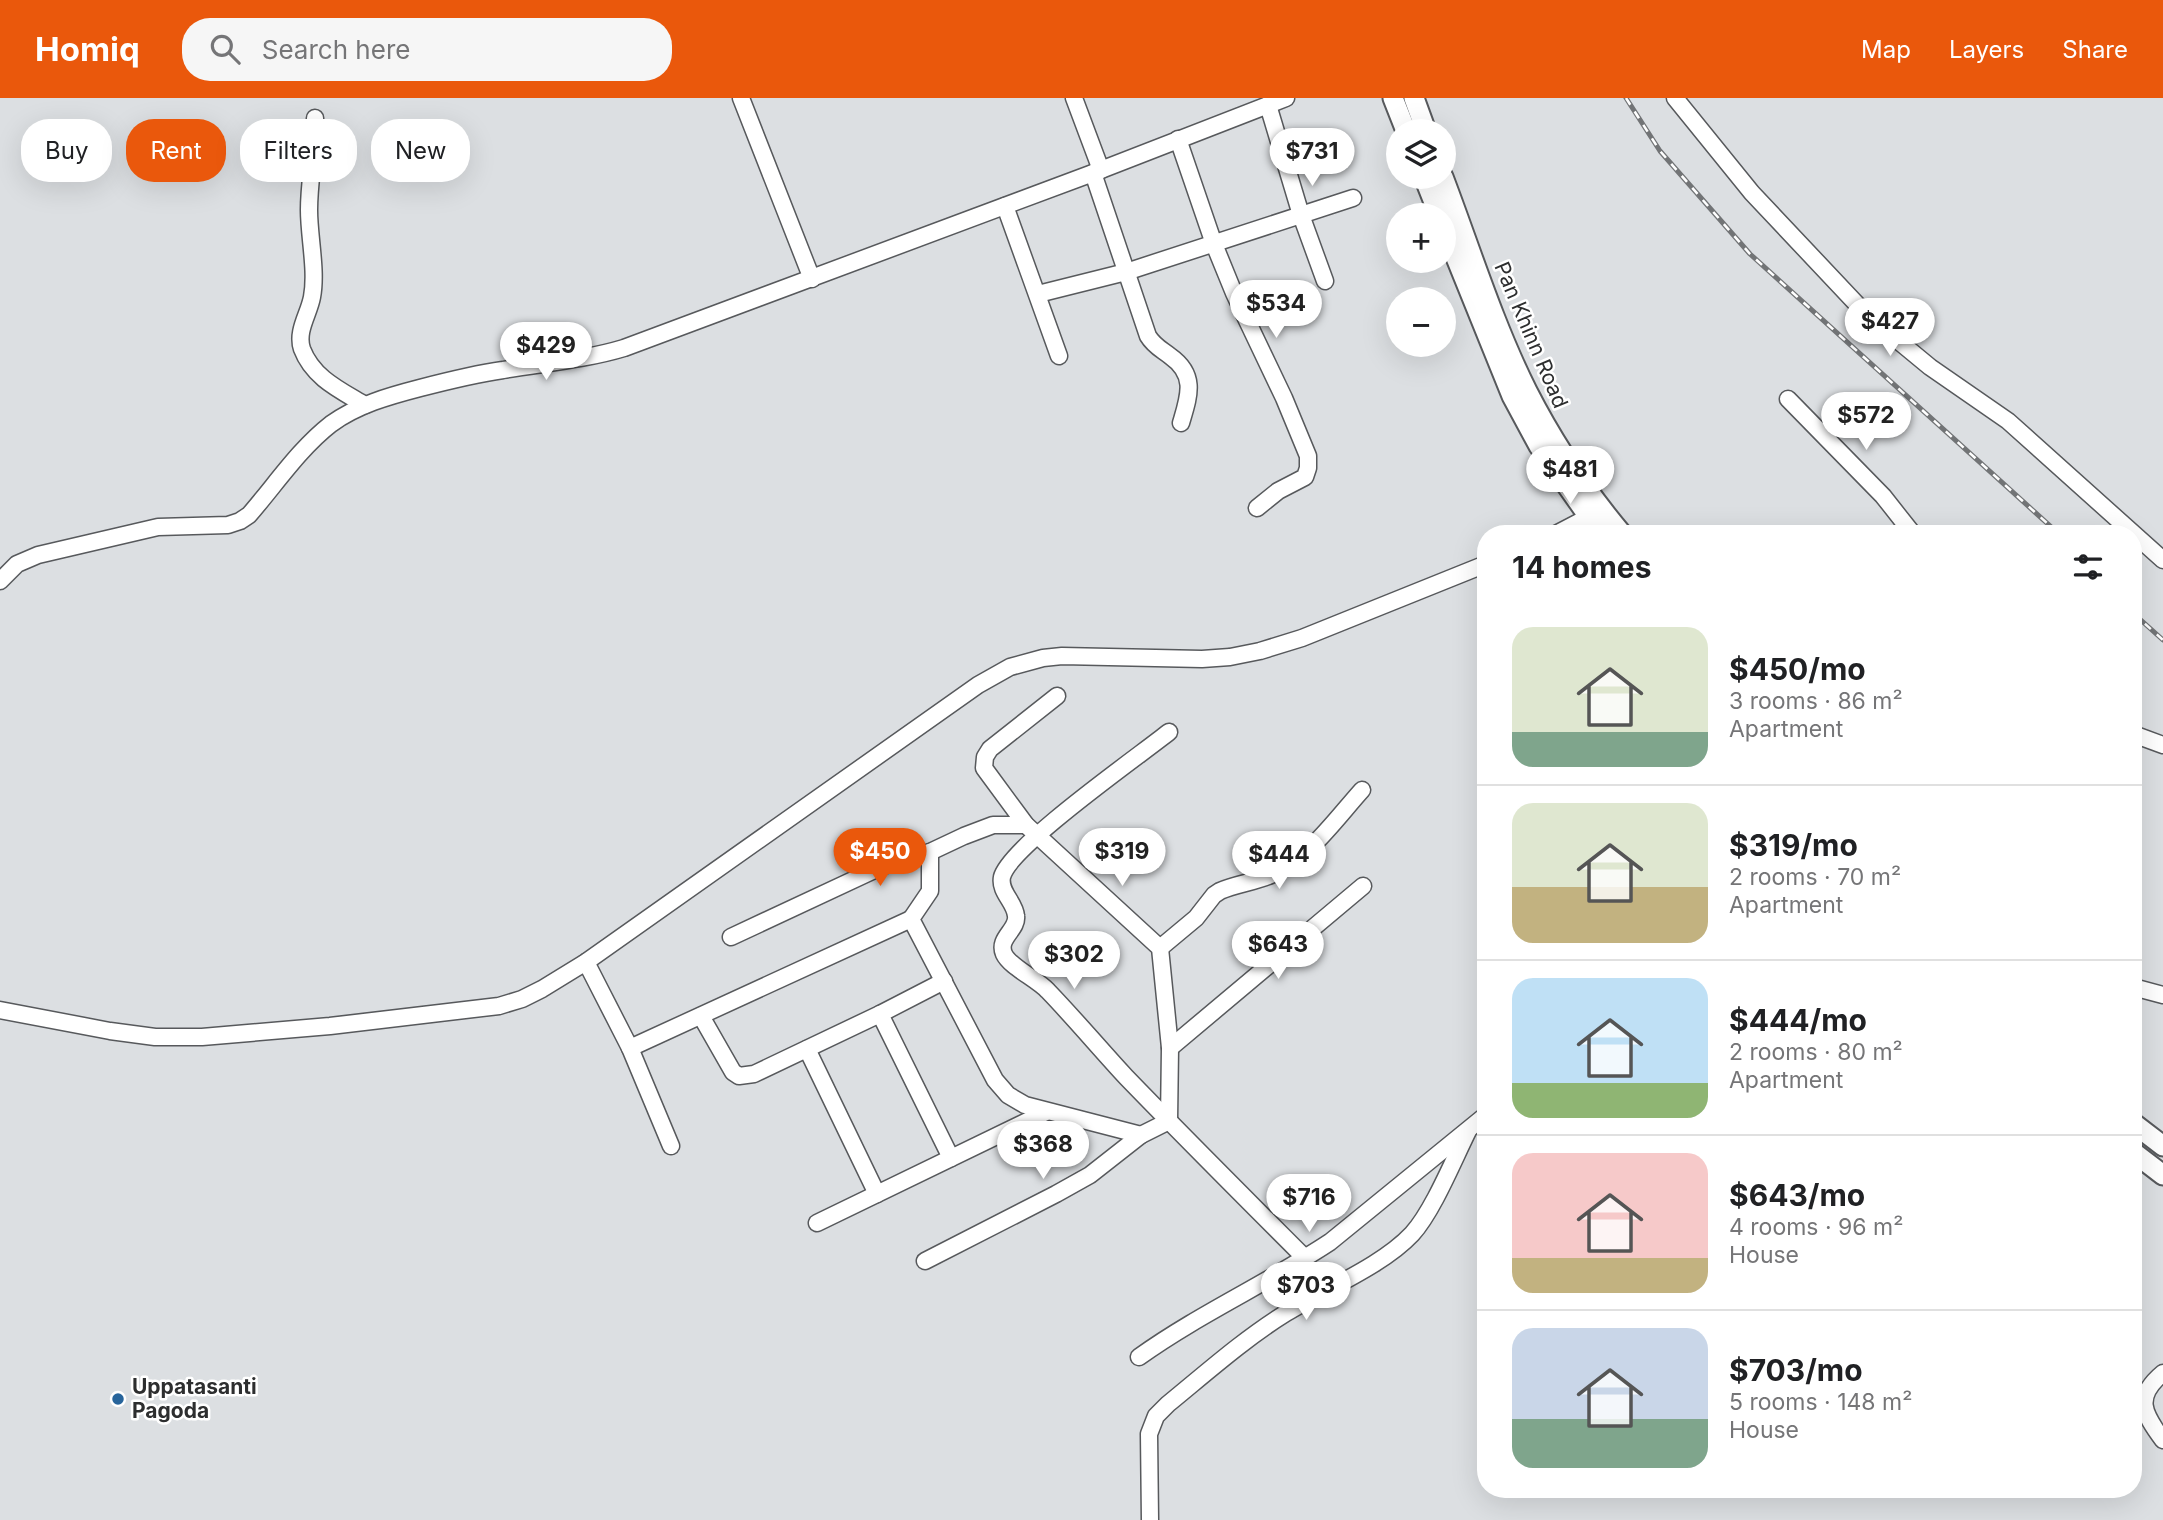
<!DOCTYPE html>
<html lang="en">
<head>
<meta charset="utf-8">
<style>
	:root { --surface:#fff; --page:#f6f6f6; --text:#202124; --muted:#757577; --line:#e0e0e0; --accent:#ea580c }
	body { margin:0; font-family:Inter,sans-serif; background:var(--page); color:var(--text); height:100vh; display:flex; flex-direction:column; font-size:26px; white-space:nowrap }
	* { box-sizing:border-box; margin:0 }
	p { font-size:23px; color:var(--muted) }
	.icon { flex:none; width:38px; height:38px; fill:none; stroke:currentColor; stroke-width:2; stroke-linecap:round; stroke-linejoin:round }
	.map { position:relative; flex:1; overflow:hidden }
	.panel { position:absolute; left:1477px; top:427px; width:665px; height:973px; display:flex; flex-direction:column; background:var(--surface); border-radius:28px; box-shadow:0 7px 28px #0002 }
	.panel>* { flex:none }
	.hud { position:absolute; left:21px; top:21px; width:665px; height:63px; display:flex; gap:14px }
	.tools { position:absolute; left:1386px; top:21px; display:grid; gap:14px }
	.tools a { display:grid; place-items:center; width:70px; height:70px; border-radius:50%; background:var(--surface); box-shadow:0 7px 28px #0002; font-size:35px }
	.price { position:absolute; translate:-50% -60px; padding:0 16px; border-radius:24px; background:#fff; color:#222; font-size:23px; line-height:46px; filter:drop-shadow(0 2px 4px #0008) }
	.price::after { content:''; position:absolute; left:50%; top:42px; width:21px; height:16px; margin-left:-10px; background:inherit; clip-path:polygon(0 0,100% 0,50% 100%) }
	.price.active { background:var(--accent); color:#fff }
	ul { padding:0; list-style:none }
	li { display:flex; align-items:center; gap:21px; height:175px; padding:0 35px }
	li+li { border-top:2px solid var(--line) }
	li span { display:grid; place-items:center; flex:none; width:196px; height:140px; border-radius:21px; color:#555 }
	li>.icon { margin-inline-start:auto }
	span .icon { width:84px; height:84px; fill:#fffc; stroke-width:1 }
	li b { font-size:30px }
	h2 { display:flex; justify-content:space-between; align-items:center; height:84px; padding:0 35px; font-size:30px }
	.chip { padding:0 24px; border-radius:28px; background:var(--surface); box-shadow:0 7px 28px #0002; font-size:24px; line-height:63px }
	.chip.active { background:var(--accent); color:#fff }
	header { display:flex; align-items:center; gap:42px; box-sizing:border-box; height:98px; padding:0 35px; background:var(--accent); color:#fff }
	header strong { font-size:33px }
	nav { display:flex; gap:38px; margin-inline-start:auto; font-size:24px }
	.search { width:490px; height:63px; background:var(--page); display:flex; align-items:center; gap:18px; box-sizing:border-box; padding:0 24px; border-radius:28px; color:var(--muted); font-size:26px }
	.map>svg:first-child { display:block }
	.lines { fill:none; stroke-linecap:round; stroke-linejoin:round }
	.minor-casing { stroke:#57595c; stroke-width:19 }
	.major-casing { stroke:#57595c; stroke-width:23 }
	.minor { stroke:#fff; stroke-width:16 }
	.major { stroke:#fff; stroke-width:19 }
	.rail-casing { stroke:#727476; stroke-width:5 }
	.rail { stroke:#fff; stroke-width:2.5; stroke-dasharray:8; stroke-linecap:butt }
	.poi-dot { fill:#27649b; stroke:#fff; stroke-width:2.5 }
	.labels { text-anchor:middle; stroke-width:5; stroke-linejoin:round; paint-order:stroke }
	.street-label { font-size:21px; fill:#2d2e2f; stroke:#fff }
	.poi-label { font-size:21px; font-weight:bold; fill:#2d2e2f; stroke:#fff; text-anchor:start }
</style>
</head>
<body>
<header>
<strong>Homiq</strong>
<div class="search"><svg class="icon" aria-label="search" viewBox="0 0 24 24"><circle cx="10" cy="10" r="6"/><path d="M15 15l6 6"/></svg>Search here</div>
<nav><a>Map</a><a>Layers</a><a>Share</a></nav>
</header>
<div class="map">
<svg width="2163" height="1422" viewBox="0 0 2163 1422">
	<rect width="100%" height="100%" fill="#dcdfe2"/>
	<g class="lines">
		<g class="minor-casing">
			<g id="minor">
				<polyline points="741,0 812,181"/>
				<polyline points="1074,0 1101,72"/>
				<polyline points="1675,0 1752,95 1867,217 1930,269 2008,323 2163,462"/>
				<polyline points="1268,7 1301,117 1325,183"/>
				<path d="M315,20C316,51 309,81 309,112C309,139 317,173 312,199C309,216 296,233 302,251C313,280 340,292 365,307"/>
				<polyline points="1178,41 1214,146 1234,195 1284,300 1308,358 1308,370 1305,379 1278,393 1257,410"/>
				<path d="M1093,75L1148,238C1154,248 1161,251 1170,258C1197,277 1189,298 1181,325"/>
				<polyline points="1005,108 1059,258"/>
				<polyline points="1038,196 1126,174 1353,100"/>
				<polyline points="1788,301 1883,398 1913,436"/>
				<polyline points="1556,436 1600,413"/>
				<path d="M0,483L17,466L38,457L158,429L228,427L240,423L249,417C276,386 299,351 331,326C357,307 389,298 420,290C447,283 475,276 503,272C543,265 584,262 624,250L1093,75L1286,0"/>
				<path d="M1169,634C1139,658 1009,749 1002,779C999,794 1015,804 1016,818C1018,832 997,840 1004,856C1010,869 1037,881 1048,893C1075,921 1100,951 1126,979C1185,1040 1245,1100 1305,1160"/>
				<polyline points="2133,636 2163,647"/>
				<polyline points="930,754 930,793 911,821 995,982 1008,997 1025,1007 1141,1037"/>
				<polyline points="731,839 883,768 930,754 964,738 993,727 1026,727"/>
				<path d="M1160,850L1196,820L1214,797L1220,793C1236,786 1255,784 1271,777C1309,760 1335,722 1362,692"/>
				<polyline points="586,864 630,950 671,1048"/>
				<polyline points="2133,889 2163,897"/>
				<polyline points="0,912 110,933 155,939 202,939 330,928 499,908 522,901 542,891 586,864 978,587 1010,569 1043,560 1062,558 1202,561 1230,559 1260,553 1302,540 1486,466"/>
				<polyline points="880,916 951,1060"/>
				<polyline points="701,918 733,974 739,978 754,976 880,916 944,883"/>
				<polyline points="630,950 911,821"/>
				<polyline points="1170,950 1363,788"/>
				<polyline points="807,951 877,1096"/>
				<polyline points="817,1125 1046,1014"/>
				<polyline points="925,1163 1056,1096 1090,1077 1141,1037 1169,1023 1170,950 1160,850 1026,727 984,670 985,659 990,651 1057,598"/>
				<path d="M1139,1259C1199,1216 1268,1185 1330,1144L1486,1017"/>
				<path d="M2163,1275C2134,1299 2143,1315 2163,1342"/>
				<path d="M1150,1422L1149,1336L1156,1318L1168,1306C1206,1275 1244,1241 1286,1215C1325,1191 1382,1168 1412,1136C1433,1113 1454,1061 1468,1033"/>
			</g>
		</g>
		<g class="major-casing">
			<g id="major">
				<polyline points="1393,0 1406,33"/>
				<polyline points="1414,0 1426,33"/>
				<polyline points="1424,79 1439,117"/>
				<path d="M1443,79C1470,150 1493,225 1527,293C1553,344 1585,392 1622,436"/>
				<polyline points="1444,130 1512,298 1539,348 1601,436"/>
				<polyline points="2133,1025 2163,1048"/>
				<polyline points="2133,1054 2163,1077"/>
			</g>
		</g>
		<use href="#minor" class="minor"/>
		<use href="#major" class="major"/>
		<g class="rail-casing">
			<g id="rail">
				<polyline points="1626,0 1660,53 1750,156 2059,436"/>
				<polyline points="2133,515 2163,542"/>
			</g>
		</g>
		<use href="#rail" class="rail"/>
	</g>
	<circle class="poi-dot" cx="118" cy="1301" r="7"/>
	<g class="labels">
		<g class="street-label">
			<text transform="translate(1531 237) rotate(67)" y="7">Pan Khinn Road</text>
		</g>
		<g class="poi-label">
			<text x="132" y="1296">Uppatasanti<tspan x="132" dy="24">Pagoda</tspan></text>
		</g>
	</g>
</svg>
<div class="tools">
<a><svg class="icon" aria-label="layers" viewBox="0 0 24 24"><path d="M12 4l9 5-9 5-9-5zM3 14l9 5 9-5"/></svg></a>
<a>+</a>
<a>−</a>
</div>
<b class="price" style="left:1312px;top:90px">$731</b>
<b class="price" style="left:1276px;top:242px">$534</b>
<b class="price" style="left:1890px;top:260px">$427</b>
<b class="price" style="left:546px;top:284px">$429</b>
<b class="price" style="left:1866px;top:354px">$572</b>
<b class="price" style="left:1570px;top:408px">$481</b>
<b class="price active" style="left:880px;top:790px">$450</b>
<b class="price" style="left:1122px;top:790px">$319</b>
<b class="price" style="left:1279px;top:793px">$444</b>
<b class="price" style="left:1278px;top:883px">$643</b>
<b class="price" style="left:1074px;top:893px">$302</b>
<b class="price" style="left:1043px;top:1083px">$368</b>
<b class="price" style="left:1309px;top:1136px">$716</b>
<b class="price" style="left:1306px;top:1224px">$703</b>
<div class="hud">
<a class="chip">Buy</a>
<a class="chip active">Rent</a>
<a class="chip">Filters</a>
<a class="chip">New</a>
</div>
<section class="panel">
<h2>14 homes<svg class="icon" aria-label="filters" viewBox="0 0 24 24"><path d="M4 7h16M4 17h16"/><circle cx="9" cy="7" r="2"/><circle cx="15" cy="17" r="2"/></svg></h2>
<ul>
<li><span style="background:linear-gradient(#dfe7d0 75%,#7fa58c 0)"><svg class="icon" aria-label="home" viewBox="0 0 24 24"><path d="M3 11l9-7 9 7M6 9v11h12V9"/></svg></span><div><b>$450/mo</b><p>3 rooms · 86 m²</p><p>Apartment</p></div></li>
<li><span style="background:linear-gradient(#dfe7d0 60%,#c2b280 0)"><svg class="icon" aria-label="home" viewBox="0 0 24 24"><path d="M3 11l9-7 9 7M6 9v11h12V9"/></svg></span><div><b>$319/mo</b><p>2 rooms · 70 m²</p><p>Apartment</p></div></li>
<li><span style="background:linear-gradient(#bfe0f5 75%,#8fb573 0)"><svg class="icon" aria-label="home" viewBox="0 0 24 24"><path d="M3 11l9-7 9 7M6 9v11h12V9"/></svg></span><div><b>$444/mo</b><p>2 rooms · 80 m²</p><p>Apartment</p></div></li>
<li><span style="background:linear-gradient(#f6c9c9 75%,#c2b280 0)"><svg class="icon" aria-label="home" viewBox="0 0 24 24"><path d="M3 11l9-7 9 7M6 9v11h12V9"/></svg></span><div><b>$643/mo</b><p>4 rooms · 96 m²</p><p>House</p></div></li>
<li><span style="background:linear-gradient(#c9d6e8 65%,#7fa58c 0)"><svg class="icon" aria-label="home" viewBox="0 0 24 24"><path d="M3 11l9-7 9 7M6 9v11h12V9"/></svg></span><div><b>$703/mo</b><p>5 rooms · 148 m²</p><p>House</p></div></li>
</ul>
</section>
</div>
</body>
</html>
